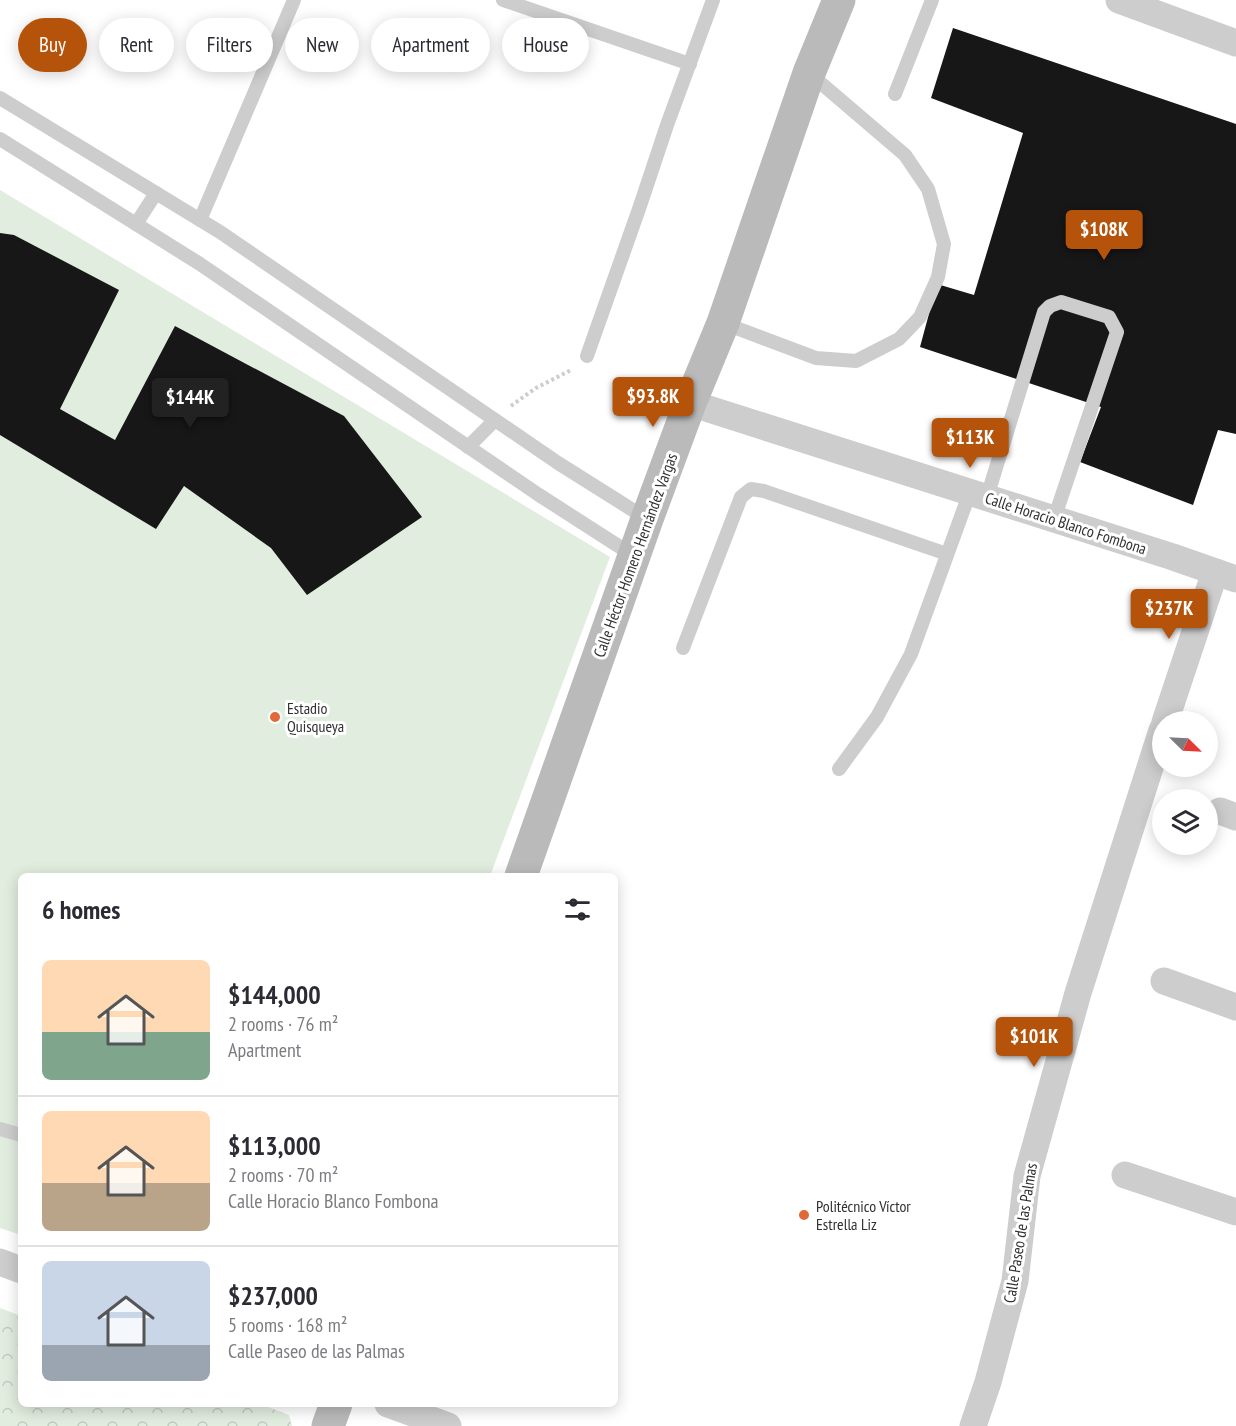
<!DOCTYPE html>
<html lang="en">
<head>
<meta charset="utf-8">
<style>
	:root { --surface:#fff; --page:#f7f7f7; --text:#2b2b33; --muted:#7c7c81; --line:#e1e1e2; --accent:#b45309 }
	body { margin:0; font-family:"PT Sans Narrow",sans-serif; background:var(--page); color:var(--text); height:100vh; display:flex; flex-direction:column; font-size:22px; white-space:nowrap }
	* { box-sizing:border-box; margin:0 }
	p { font-size:20px; color:var(--muted) }
	.icon { flex:none; width:33px; height:33px; fill:none; stroke:currentColor; stroke-width:2; stroke-linecap:round; stroke-linejoin:round }
	.map { position:relative; flex:1; overflow:hidden }
	.drawer { position:absolute; left:18px; top:873px; width:600px; height:534px; display:flex; flex-direction:column; background:var(--surface); border-radius:9px; box-shadow:0 3px 15px #0003 }
	.drawer>* { flex:none }
	.banner { position:absolute; left:18px; top:18px; width:600px; height:54px; display:flex; gap:12px }
	.needle { width:39px; rotate:114deg }
	.buttons { position:absolute; left:1152px; top:711px; display:grid; gap:12px }
	.buttons a { display:grid; place-items:center; width:66px; height:66px; border-radius:50%; background:var(--surface); box-shadow:0 3px 15px #0003; font-size:30px }
	.price { position:absolute; translate:-50% -51px; padding:0 14px; border-radius:6px; background:var(--accent); color:#fff; font-size:20px; line-height:39px; filter:drop-shadow(0 2px 3px #0008) }
	.price::after { content:''; position:absolute; left:50%; top:36px; width:18px; height:14px; margin-left:-9px; background:inherit; clip-path:polygon(0 0,100% 0,50% 100%) }
	.price.on { background:#222; color:#fff }
	ul { padding:0; list-style:none }
	li { display:flex; align-items:center; gap:18px; height:150px; padding:0 24px }
	li+li { border-top:2px solid var(--line) }
	li span { display:grid; place-items:center; flex:none; width:168px; height:120px; border-radius:9px; color:#555 }
	li>.icon { margin-inline-start:auto }
	span .icon { width:72px; height:72px; fill:#fffc; stroke-width:1 }
	li b { font-size:26px }
	h2 { display:flex; justify-content:space-between; align-items:center; height:72px; padding:0 24px; font-size:26px }
	.tag { padding:0 21px; border-radius:27px; background:var(--surface); box-shadow:0 3px 15px #0003; font-size:21px; line-height:54px }
	.tag.on { background:var(--accent); color:#fff }
	.map>svg:first-child { display:block }
	.grass { fill:#e1eddf }
	.park { fill:url(#park-crowns) }
	.building { fill:#171717 }
	.lines { fill:none; stroke-linecap:round; stroke-linejoin:round }
	.path { stroke:#cdcdcd; stroke-width:4; stroke-dasharray:3 3; stroke-linecap:butt }
	.lane { stroke:#cdcdcd; stroke-width:14 }
	.street { stroke:#cdcdcd; stroke-width:27 }
	.secondary { stroke:#bababa; stroke-width:33 }
	.poi-dot { fill:#e16838; stroke:#fff; stroke-width:2 }
	.labels { text-anchor:middle; stroke-width:6; stroke-linejoin:round; paint-order:stroke }
	.street-label { font-size:16px; fill:#303030; stroke:#fff }
	.poi-label { font-size:16px; fill:#303030; stroke:#fff; text-anchor:start }
</style>
</head>
<body>
<div class="map">
<svg width="1236" height="1426" viewBox="0 0 1236 1426">
	<defs>
		<pattern id="park-crowns" width="20" height="18" patternUnits="userSpaceOnUse" patternTransform="scale(1.5)"><rect width="20" height="18" fill="#e1eddf"/><path d="M2 6a3 3 0 1 1 6 0M12 15a3 3 0 1 1 6 0" fill="none" stroke="#c1ccc0"/></pattern>
	</defs>
	<rect width="100%" height="100%" fill="#fff"/>
	<polygon class="grass" points="0,190 610,557 490,876 21,876 21,1235 0,1228"/>
	<polygon class="park" points="0,1308 21,1316 21,1404 260,1404 289,1415 292,1426 0,1426"/>
	<g class="building">
		<polygon points="953,28 1236,124 1236,434 1218,430 1193,505 1080,462 1101,407 920,347 937,284 974,295 1023,133 931,98"/>
		<polygon points="0,233 14,235 119,290 60,409 115,440 175,326 344,416 422,517 307,595 271,548 184,486 156,529 0,435"/>
	</g>
	<g class="lines">
		<polyline class="path" points="511,406 536,388 571,370"/>
		<g class="lane">
			<polyline points="503,0 690,64"/>
			<polyline points="895,94 932,0"/>
			<polyline points="0,98 220,232 558,463 647,519"/>
			<polyline points="0,139 200,264 539,495 634,556"/>
			<polyline points="200,220 294,0"/>
			<polyline points="136,224 156,193"/>
			<polyline points="723,323 816,358 856,361 899,339 920,317 938,277 944,244 928,189 905,155 809,73"/>
			<polyline points="587,356 640,206 667,125 713,0"/>
			<polyline points="468,447 495,420"/>
			<polyline points="987,497 1044,312 1050,306 1061,302 1109,317 1117,332 1054,519"/>
			<polyline points="683,648 741,497 751,489 764,491 947,554"/>
			<polyline points="839,769 877,717 911,654 970,492"/>
			<polyline points="0,1129 21,1135"/>
		</g>
		<g class="street">
			<polyline points="1119,0 1236,43"/>
			<polyline points="690,403 1173,557 1236,579"/>
			<polyline points="1165,722 1215,572"/>
			<polyline points="1220,811 1236,817"/>
			<polyline points="1164,981 1236,1007"/>
			<polyline points="1125,1175 1236,1212"/>
			<polyline points="0,1262 21,1270"/>
			<polyline points="388,1404 448,1426"/>
			<polyline points="973,1426 988,1382 1015,1281 1027,1176 1078,993 1162,730"/>
		</g>
		<g class="secondary">
			<polyline points="521,876 647,519 690,403 723,323 809,73 839,0"/>
			<polyline points="328,1426 336,1404"/>
		</g>
	</g>
	<g class="poi-dot">
		<circle cx="275" cy="717" r="6"/>
		<circle cx="804" cy="1215" r="6"/>
	</g>
	<g class="labels">
		<g class="street-label">
			<text transform="translate(1066 523) rotate(18)" y="6">Calle Horacio Blanco Fombona</text>
			<text transform="translate(635 555) rotate(-70)" y="6">Calle Héctor Homero Hernández Vargas</text>
			<text transform="translate(1020 1233) rotate(-81)" y="6">Calle Paseo de las Palmas</text>
		</g>
		<g class="poi-label">
			<text x="287" y="714">Estadio<tspan x="287" dy="18">Quisqueya</tspan></text>
			<text x="816" y="1212">Politécnico Víctor<tspan x="816" dy="18">Estrella Liz</tspan></text>
		</g>
	</g>
</svg>
<div class="buttons">
<a><svg class="needle" viewBox="-14 -14 28 28"><path d="M0-13l5 13h-10z" fill="#e53935"/><path d="M0 13l5-13h-10z" fill="#7c7c81"/></svg></a>
<a><svg class="icon" aria-label="layers" viewBox="0 0 24 24"><path d="M12 4l9 5-9 5-9-5zM3 14l9 5 9-5"/></svg></a>
</div>
<b class="price" style="left:1104px;top:261px">$108K</b>
<b class="price" style="left:653px;top:428px">$93.8K</b>
<b class="price on" style="left:190px;top:429px">$144K</b>
<b class="price" style="left:970px;top:469px">$113K</b>
<b class="price" style="left:1169px;top:640px">$237K</b>
<b class="price" style="left:1034px;top:1068px">$101K</b>
<div class="banner">
<a class="tag on">Buy</a>
<a class="tag">Rent</a>
<a class="tag">Filters</a>
<a class="tag">New</a>
<a class="tag">Apartment</a>
<a class="tag">House</a>
</div>
<section class="drawer">
<h2>6 homes<svg class="icon" aria-label="filters" viewBox="0 0 24 24"><path d="M4 7h16M4 17h16"/><circle cx="9" cy="7" r="2"/><circle cx="15" cy="17" r="2"/></svg></h2>
<ul>
<li><span style="background:linear-gradient(#ffd9b3 60%,#7fa58c 0)"><svg class="icon" aria-label="home" viewBox="0 0 24 24"><path d="M3 11l9-7 9 7M6 9v11h12V9"/></svg></span><div><b>$144,000</b><p>2 rooms · 76 m²</p><p>Apartment</p></div></li>
<li><span style="background:linear-gradient(#ffd9b3 60%,#b9a48a 0)"><svg class="icon" aria-label="home" viewBox="0 0 24 24"><path d="M3 11l9-7 9 7M6 9v11h12V9"/></svg></span><div><b>$113,000</b><p>2 rooms · 70 m²</p><p>Calle Horacio Blanco Fombona</p></div></li>
<li><span style="background:linear-gradient(#c9d6e8 70%,#9aa5b1 0)"><svg class="icon" aria-label="home" viewBox="0 0 24 24"><path d="M3 11l9-7 9 7M6 9v11h12V9"/></svg></span><div><b>$237,000</b><p>5 rooms · 168 m²</p><p>Calle Paseo de las Palmas</p></div></li>
</ul>
</section>
</div>
</body>
</html>
